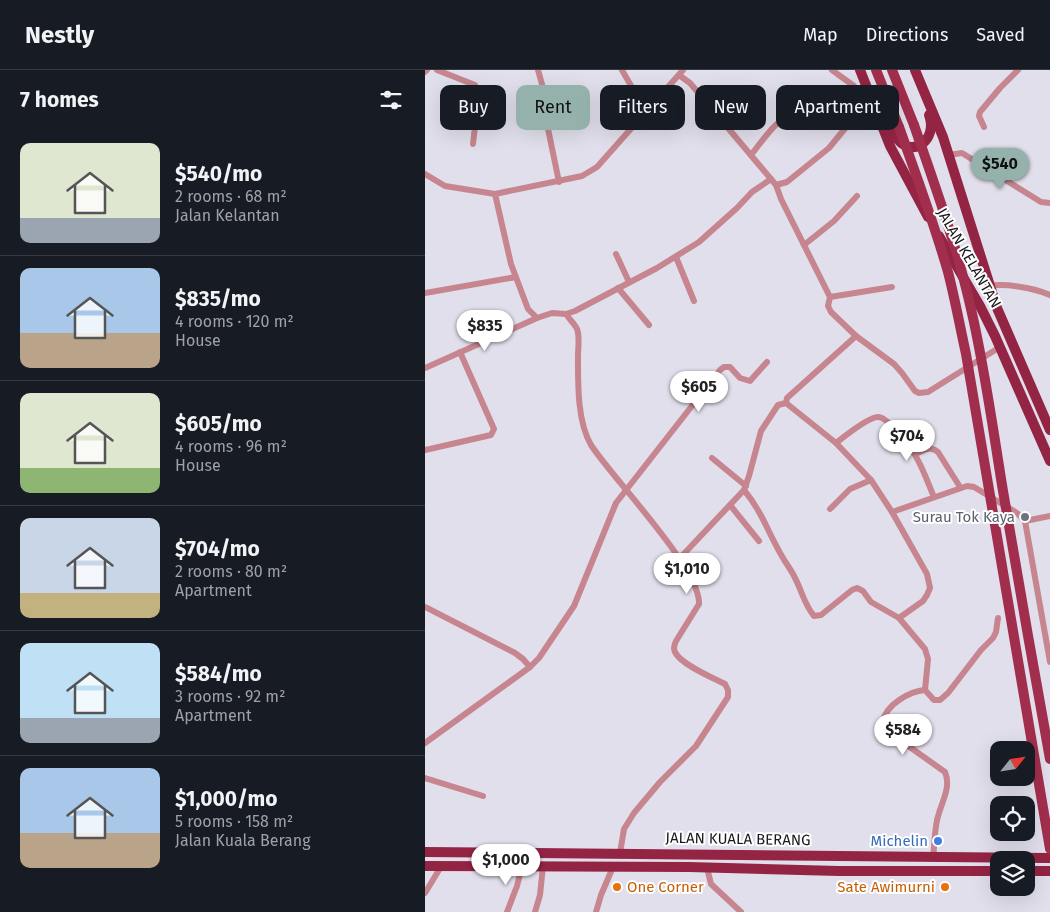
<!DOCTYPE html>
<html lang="en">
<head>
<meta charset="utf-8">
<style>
	:root { --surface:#171b24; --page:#242831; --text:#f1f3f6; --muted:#9ea1a6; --line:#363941; --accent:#94b2ab }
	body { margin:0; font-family:"Fira Sans",sans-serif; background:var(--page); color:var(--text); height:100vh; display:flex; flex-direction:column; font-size:19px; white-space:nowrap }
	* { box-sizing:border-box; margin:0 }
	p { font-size:16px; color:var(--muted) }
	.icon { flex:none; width:28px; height:28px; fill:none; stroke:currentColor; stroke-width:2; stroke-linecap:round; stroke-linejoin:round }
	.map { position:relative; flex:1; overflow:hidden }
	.side { display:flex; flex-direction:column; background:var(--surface); width:425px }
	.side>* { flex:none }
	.banner { position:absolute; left:15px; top:15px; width:475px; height:45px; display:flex; gap:10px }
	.needle { width:32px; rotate:60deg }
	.controls { position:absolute; left:565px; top:671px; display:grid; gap:10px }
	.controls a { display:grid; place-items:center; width:45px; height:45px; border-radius:10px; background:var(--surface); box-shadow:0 5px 20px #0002; font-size:25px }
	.price { position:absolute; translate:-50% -42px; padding:0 11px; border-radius:18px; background:#fff; color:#222; font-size:16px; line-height:32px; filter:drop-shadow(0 1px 2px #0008) }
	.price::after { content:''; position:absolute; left:50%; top:30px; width:15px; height:11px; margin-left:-8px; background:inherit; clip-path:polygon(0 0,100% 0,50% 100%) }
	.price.on { background:var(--accent); color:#111 }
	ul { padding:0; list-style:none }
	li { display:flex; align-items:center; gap:15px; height:125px; padding:0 20px }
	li+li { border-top:1px solid var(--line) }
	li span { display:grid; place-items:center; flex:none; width:140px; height:100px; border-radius:10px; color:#555 }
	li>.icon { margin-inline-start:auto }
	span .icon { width:60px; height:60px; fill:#fffc; stroke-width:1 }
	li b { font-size:21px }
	h2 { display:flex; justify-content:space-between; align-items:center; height:60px; padding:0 20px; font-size:21px }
	.chip { padding:0 18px; border-radius:10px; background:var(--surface); box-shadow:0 5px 20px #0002; font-size:18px; line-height:45px }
	.chip.on { background:var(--accent); color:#111 }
	header { display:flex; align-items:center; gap:30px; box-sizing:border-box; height:70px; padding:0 25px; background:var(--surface); border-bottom:1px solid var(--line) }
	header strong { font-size:24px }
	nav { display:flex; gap:28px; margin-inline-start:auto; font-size:18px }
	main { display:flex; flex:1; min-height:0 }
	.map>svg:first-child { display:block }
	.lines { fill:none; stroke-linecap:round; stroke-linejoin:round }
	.minor { stroke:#c6858f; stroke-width:6 }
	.primary { stroke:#a22e4d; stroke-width:10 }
	.trunk { stroke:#942444; stroke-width:10 }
	.primary-bridge { stroke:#a22e4d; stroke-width:10 }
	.worship-dot { fill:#6b7280; stroke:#fff; stroke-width:2 }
	.shop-dot { fill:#3f7fe0; stroke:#fff; stroke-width:2 }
	.food-dot { fill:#e8710a; stroke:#fff; stroke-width:2 }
	.labels { text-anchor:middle; stroke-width:4; stroke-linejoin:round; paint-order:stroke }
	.street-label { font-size:15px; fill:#19191d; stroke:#fff }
	.worship-label { font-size:15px; fill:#5b616d; stroke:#fff; text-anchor:end }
	.shop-label { font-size:15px; fill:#366cbe; stroke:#fff; text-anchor:end }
	.food-label { font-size:15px; fill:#c56008; stroke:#fff; text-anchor:start }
</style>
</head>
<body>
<header>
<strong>Nestly</strong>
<nav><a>Map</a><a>Directions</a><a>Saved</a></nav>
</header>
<main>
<section class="side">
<h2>7 homes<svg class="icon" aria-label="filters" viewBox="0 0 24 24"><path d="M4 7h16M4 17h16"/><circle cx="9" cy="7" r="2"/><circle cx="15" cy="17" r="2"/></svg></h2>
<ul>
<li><span style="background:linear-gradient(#dfe7d0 75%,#9aa5b1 0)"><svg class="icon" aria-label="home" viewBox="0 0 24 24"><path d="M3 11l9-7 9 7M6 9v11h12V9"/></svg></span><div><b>$540/mo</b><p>2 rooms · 68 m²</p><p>Jalan Kelantan</p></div></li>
<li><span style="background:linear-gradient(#a9c7e8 65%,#b9a48a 0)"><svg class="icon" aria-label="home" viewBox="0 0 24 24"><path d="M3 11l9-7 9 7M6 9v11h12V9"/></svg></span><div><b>$835/mo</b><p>4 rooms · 120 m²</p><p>House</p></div></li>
<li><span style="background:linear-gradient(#dfe7d0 75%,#8fb573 0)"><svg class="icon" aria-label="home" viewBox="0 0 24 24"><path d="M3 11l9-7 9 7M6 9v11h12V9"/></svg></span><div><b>$605/mo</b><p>4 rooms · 96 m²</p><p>House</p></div></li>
<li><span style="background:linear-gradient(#c9d6e8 75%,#c2b280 0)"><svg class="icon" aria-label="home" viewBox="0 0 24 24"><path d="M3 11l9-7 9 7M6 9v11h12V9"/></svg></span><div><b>$704/mo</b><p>2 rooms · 80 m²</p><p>Apartment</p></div></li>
<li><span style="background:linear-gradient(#bfe0f5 75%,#9aa5b1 0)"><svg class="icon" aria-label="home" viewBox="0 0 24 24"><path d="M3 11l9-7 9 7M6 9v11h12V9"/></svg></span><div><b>$584/mo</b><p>3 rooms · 92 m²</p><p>Apartment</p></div></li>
<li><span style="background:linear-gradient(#a9c7e8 65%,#b9a48a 0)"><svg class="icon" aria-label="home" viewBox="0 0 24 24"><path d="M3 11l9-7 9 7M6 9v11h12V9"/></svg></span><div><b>$1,000/mo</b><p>5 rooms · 158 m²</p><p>Jalan Kuala Berang</p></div></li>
</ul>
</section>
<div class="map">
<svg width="625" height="842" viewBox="0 0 625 842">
	<rect width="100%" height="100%" fill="#e0dfeb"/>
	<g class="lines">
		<g class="minor">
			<polyline points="12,0 50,15 54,22 48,74"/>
			<polyline points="113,0 124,39 122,54 134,112"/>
			<polyline points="197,0 221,42"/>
			<polyline points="407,0 429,16 436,39"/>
			<polyline points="0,2 2,0"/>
			<polyline points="254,5 265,13 351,115 362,112 404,78 436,39 450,32"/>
			<polyline points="559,57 554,46 555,42 575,18 593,0"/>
			<path d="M326,85C339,69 350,50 370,42"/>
			<polyline points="524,85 537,83 616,132 625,133"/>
			<polyline points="0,104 20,116 70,124 157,106 172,97 258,0"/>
			<polyline points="351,115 356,129 405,227 403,236 406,242 431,266 469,294 477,303 490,321 494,323 503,322 575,277"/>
			<polyline points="70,124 86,194 103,239 112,248"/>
			<polyline points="379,175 409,151 432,126"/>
			<polyline points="191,184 204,212"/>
			<polyline points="251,187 269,231"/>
			<path d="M564,216C580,213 609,218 625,225"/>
			<polyline points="193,218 224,255"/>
			<polyline points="0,223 91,207"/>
			<polyline points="405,227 467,217"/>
			<polyline points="141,244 150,241 232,198 274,172 312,138 327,122 346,109"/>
			<path d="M0,298L112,248L127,243L141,244C144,249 150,254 152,259C155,266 153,278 153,286C153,313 152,351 166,375C188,409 276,499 274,534L251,571C249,575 248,578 250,582C255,594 288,608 300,614L303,620V627L271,676L235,712L209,743L199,759L195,783"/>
			<polyline points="361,333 362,328 431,266"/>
			<path d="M411,373C420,366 443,347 453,347C463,347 485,376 490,385C498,398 503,413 509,427"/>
			<polyline points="0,380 66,365 69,359 35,282"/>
			<path d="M490,384C498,381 505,375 513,382L535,417"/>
			<polyline points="287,388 321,416"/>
			<path d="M319,420C338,443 343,463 358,488C362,495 367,501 370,508C377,521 379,534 389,546L396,545L427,520L432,518L438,521L446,532L474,548L500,579L503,589L500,620L509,630H515L523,623L556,580L568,568L571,562L573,548"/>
			<polyline points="305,435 334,471"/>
			<polyline points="405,439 425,419 446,410"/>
			<polyline points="467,442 502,504 505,518 502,525 498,531 474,548"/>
			<polyline points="600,451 625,592"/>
			<polyline points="254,489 319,420 324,406 336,361 353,335 361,333 411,373 446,410 467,442 542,416 549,417 592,443 600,451 625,446"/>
			<polyline points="0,537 90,583 98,589 105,597"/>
			<path d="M500,620C485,621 460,635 458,652L465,663L520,702C526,716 518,730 514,743C509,757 510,773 508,787"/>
			<polyline points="0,673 105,597 114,588 149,536 191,433 295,300 299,297 305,297 315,308 325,311 342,292"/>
			<polyline points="0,708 58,726"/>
			<polyline points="282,798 286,814 316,842"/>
			<polyline points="0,823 17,795"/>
			<polyline points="82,842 92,816 97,796"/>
			<polyline points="110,842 115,825 118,796"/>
			<polyline points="171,842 176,825 188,797"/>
		</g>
		<g class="primary">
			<polyline points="451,0 474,57"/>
			<polyline points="467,0 489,55"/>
		</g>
		<g class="trunk">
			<polyline points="435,0 465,76 503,147"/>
			<polyline points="490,0 518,67 572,238 625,360"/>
			<path d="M452,28C458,40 465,60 473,70C489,88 513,69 504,45"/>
			<polyline points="514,166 555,236 570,266 625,391"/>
			<polyline points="0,782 625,788"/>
			<polyline points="0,796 264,797 414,801 574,801"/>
			<polyline points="601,801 625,801"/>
		</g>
		<g class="primary-bridge">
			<path d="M489,55C510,116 532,176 546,239C560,299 568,360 578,421C593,510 609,600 625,689"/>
			<path d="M474,57C491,105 509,153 523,202C530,229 535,257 541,284L625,779"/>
		</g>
	</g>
	<circle class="worship-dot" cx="600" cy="447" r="5"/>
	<circle class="shop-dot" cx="513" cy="771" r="5"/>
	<g class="food-dot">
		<circle cx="192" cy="817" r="5"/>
		<circle cx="520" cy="817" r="5"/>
	</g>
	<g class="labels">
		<g class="street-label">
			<text transform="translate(544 188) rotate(60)" y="5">JALAN KELANTAN</text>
			<text transform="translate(313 769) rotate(1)" y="5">JALAN KUALA BERANG</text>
		</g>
		<g class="worship-label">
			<text x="590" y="452">Surau Tok Kaya</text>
		</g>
		<g class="shop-label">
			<text x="503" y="776">Michelin</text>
		</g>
		<g class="food-label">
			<text x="202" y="822">One Corner</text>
			<text x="510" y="822" text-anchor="end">Sate Awimurni</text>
		</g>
	</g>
</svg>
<div class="controls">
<a><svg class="needle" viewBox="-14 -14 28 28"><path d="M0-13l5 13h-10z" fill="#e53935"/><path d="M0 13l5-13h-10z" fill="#9ea1a6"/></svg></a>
<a><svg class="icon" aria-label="locate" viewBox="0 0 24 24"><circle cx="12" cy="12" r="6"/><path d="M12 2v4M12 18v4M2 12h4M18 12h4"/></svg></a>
<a><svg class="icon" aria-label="layers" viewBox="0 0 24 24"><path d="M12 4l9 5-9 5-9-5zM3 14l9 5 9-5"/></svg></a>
</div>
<b class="price on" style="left:575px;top:120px">$540</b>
<b class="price" style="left:60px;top:282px">$835</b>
<b class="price" style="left:274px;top:343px">$605</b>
<b class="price" style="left:482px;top:392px">$704</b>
<b class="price" style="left:262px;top:525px">$1,010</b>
<b class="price" style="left:478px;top:686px">$584</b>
<b class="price" style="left:81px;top:816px">$1,000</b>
<div class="banner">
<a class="chip">Buy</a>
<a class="chip on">Rent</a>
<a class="chip">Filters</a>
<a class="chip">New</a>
<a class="chip">Apartment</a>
</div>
</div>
</main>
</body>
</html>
